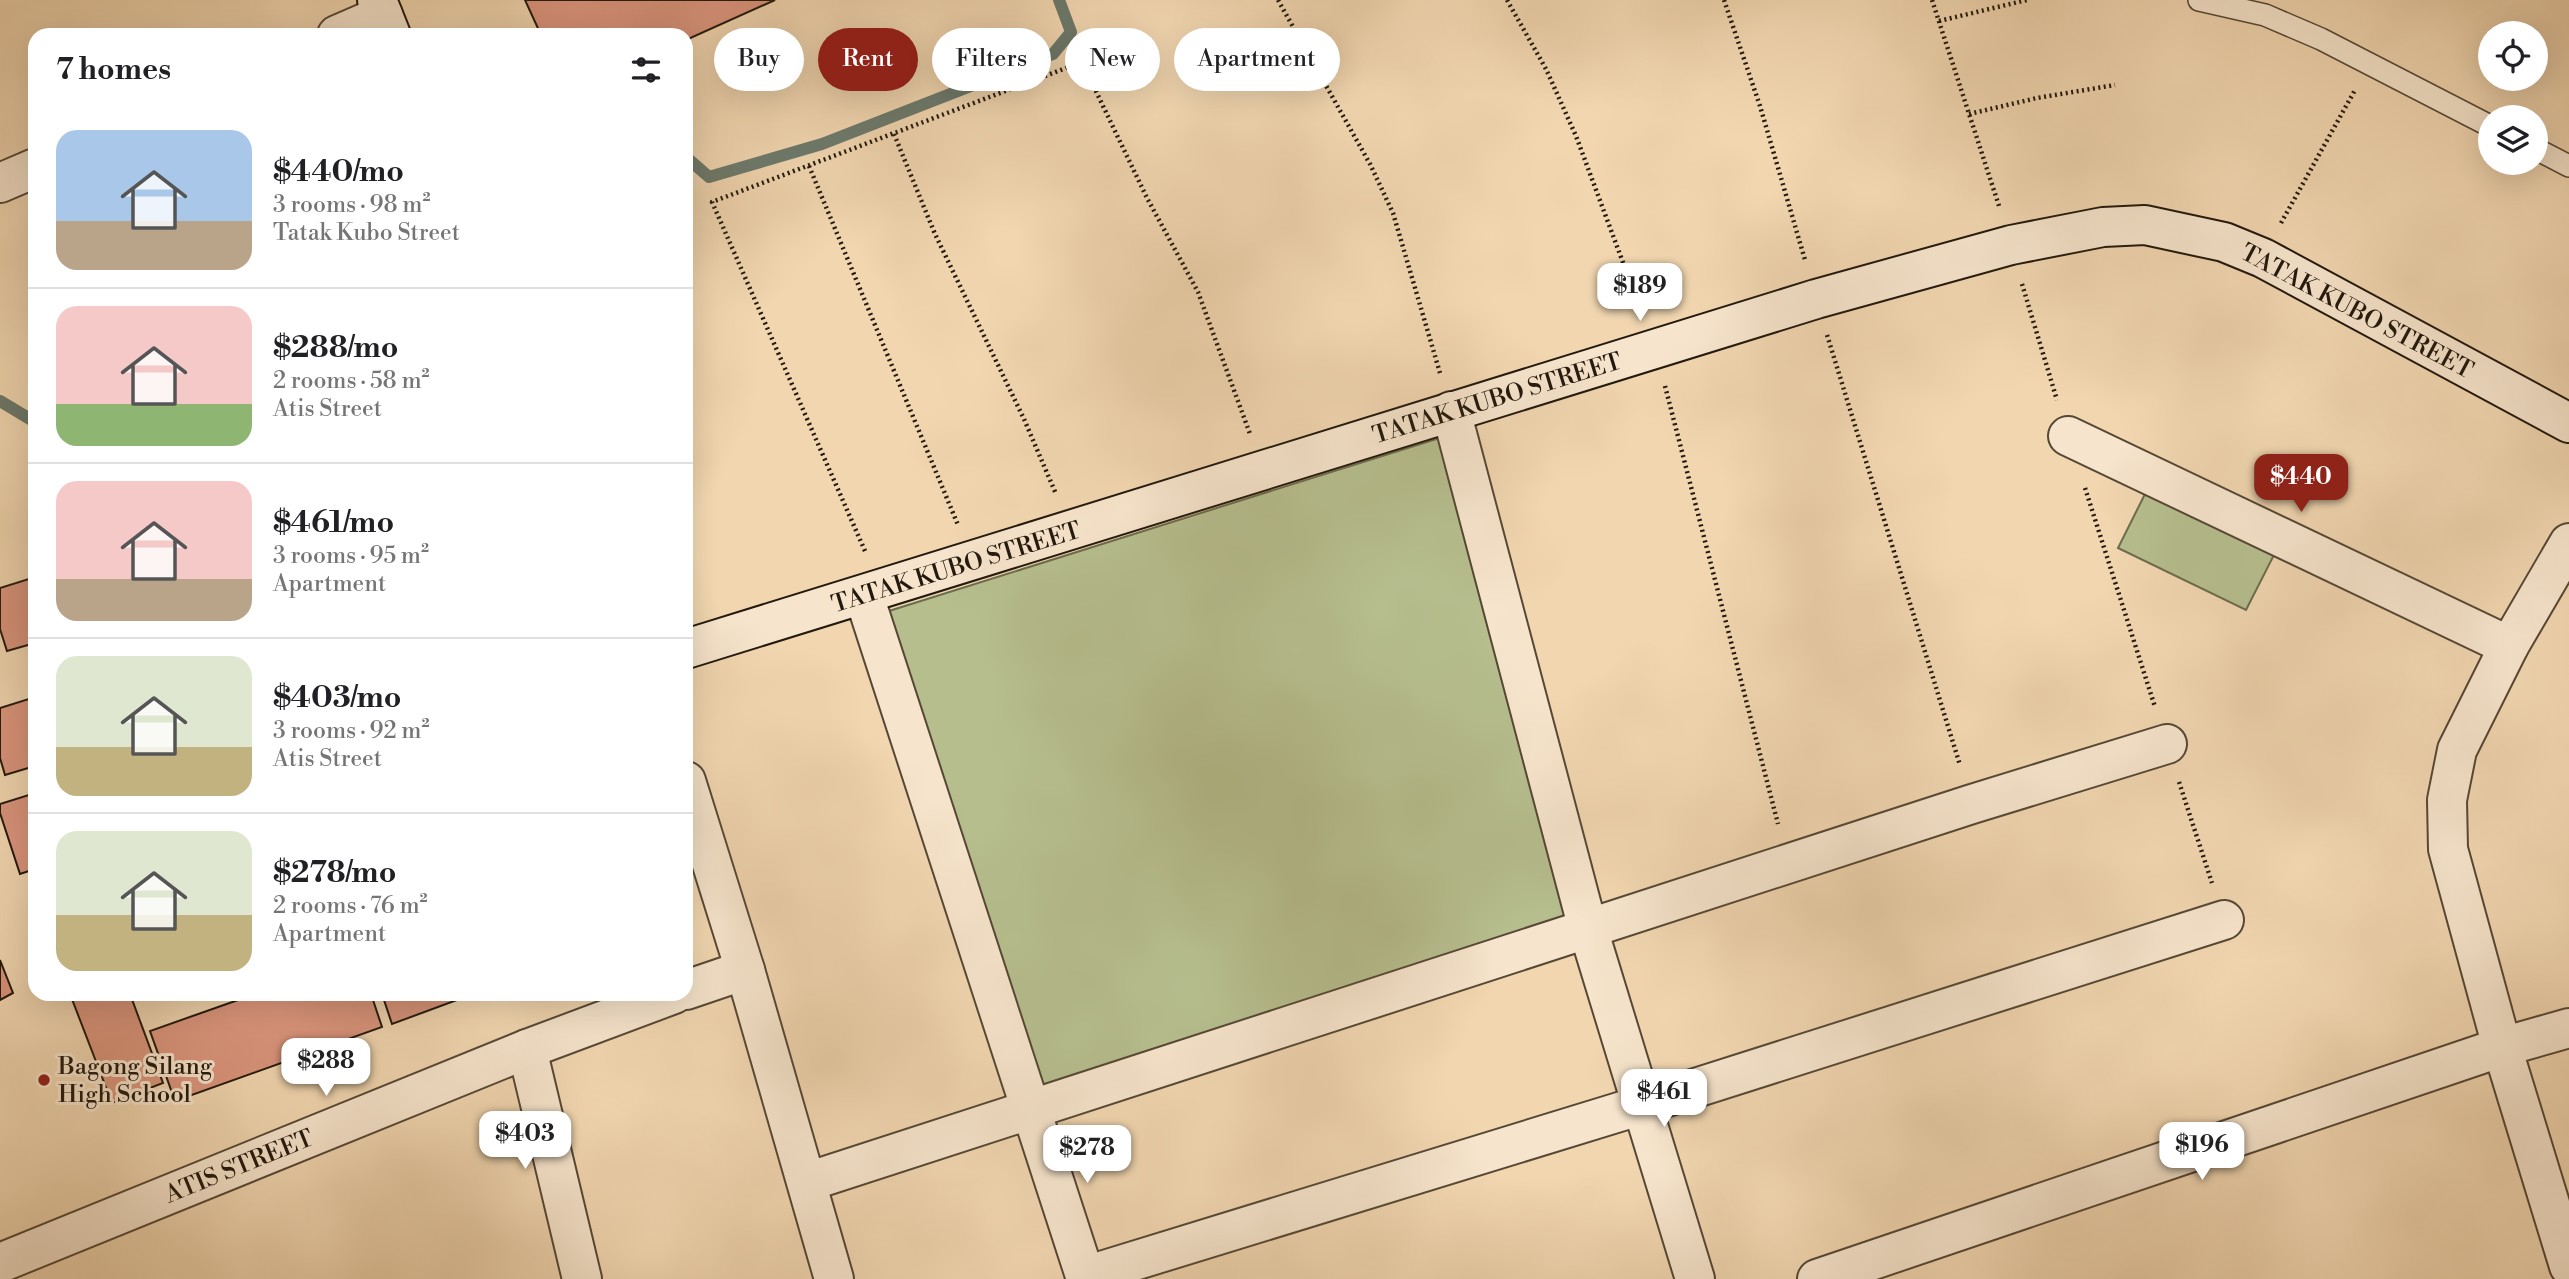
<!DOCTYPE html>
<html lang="en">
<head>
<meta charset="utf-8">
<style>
	:root { --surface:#fff; --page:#f2f2f2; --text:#202124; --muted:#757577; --line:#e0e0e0; --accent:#8f2418 }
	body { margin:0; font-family:"Libre Bodoni",serif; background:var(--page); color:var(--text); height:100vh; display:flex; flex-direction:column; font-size:26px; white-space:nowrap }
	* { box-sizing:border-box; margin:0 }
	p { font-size:23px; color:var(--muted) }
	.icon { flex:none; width:38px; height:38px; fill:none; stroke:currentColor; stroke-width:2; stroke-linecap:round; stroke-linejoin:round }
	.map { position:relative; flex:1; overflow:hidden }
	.panel { position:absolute; left:28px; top:28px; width:665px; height:973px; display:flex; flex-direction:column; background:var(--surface); border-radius:21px; box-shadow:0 7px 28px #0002 }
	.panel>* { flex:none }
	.banner { position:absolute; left:714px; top:28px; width:665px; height:63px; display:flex; gap:14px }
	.controls { position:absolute; left:2478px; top:21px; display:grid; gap:14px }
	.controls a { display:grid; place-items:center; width:70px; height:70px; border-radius:50%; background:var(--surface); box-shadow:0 7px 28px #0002; font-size:35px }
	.price { position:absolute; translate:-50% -60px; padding:0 16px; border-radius:14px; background:#fff; color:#222; font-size:23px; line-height:46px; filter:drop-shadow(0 2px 4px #0008) }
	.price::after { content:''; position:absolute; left:50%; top:42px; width:21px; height:16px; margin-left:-10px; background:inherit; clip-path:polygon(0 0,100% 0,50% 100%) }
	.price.selected { background:var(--accent); color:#fff }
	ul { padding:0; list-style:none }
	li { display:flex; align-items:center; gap:21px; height:175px; padding:0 28px }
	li+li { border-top:2px solid var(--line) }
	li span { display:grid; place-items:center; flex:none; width:196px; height:140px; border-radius:21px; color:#555 }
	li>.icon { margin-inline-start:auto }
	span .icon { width:84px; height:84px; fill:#fffc; stroke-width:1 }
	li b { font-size:30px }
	h2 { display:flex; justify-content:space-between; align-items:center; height:84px; padding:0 28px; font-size:30px }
	.chip { padding:0 24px; border-radius:32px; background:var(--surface); box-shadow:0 7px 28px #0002; font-size:24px; line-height:63px }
	.chip.selected { background:var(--accent); color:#fff }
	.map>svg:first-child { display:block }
	.green { fill:#b6be8e; stroke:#6c6c4e; stroke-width:2 }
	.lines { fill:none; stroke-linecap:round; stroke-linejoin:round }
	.stream { stroke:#6b796c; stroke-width:12 }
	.building { fill:#da957d; stroke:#23190e; stroke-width:2 }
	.lane-casing { stroke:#564836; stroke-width:24 }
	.street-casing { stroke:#564836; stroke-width:42 }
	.secondary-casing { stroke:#23190e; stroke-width:42 }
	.path { stroke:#23190e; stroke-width:4.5; stroke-dasharray:2 3.5; stroke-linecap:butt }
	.lane { stroke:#f6e4cc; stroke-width:21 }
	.street { stroke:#f6e4cc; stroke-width:38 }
	.secondary { stroke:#f6e4cc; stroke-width:38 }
	.poi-dot { fill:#8f2418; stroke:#f6e4cc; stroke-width:2.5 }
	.labels { text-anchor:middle; stroke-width:6; stroke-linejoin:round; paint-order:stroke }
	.street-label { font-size:24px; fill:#23190e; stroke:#f6e4cc }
	.poi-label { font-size:24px; fill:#23190e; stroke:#f6e4cc; text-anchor:start }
</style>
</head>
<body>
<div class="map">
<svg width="2569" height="1279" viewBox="0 0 2569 1279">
	<rect width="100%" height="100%" fill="#f1d6b0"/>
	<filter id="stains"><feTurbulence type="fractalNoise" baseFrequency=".00286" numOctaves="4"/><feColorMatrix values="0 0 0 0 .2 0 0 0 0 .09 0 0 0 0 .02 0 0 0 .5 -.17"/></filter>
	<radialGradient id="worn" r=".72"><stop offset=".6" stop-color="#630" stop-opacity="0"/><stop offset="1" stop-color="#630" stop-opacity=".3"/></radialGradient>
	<g class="green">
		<polygon points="1446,436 1574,924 1043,1090 889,611"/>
		<polygon points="2148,488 2276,551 2246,610 2118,548"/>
	</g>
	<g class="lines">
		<g class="stream">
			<polyline points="686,157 709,177 822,144 1053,54 1071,32 1059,0"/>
			<polyline points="0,401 35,422"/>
		</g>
	</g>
	<g class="building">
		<polygon points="525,0 775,0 686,40 686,35 541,35"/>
		<polygon points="35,577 35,643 7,651 0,629 0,588"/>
		<polygon points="35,697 35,766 5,775 0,758 0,708"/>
		<polygon points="35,793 35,869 20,874 0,813 0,804"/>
		<polygon points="0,960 13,993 0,1000"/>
		<polygon points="70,994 130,994 163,1083 112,1103"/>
		<polygon points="255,994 371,994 382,1027 175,1101 150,1031"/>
		<polygon points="382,994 473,994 392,1024"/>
	</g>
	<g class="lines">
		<g class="lane-casing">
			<g id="lane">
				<polyline points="2199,0 2265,15 2321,39 2490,126"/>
				<polyline points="2536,149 2569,166"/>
			</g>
		</g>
		<g class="street-casing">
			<g id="street">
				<polyline points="337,35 383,15"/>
				<polyline points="0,183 35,168"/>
				<polyline points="1451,411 1588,929 1695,1279"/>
				<polyline points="2068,436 2509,646"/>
				<polyline points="2569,543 2509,646 2457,750 2447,800 2448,849 2502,1047 2569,1266"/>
				<polyline points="864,596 1086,1279"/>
				<polyline points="686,781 745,970 834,1279"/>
				<polyline points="686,990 745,970"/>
				<polyline points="527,1049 582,1279"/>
				<polyline points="807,1182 1972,804 2167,744"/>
				<polyline points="0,1263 527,1049 674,994"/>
				<polyline points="1085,1276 1642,1105 2224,920"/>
				<polyline points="1817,1279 2502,1047 2569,1028"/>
			</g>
		</g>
		<g class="secondary-casing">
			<g id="secondary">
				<polyline points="377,0 391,35"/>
				<polyline points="686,649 1816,299 2011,245 2103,227 2145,225 2224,242 2263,258 2569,423"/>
			</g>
		</g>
		<g class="path">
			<polyline points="1278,0 1370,164 1393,213 1440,373"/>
			<polyline points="1507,0 1546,69 1576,136 1641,311"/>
			<polyline points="1724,0 1760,106 1805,260"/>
			<polyline points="1932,0 2000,209"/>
			<polyline points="1939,21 2027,0"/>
			<polyline points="1969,114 2037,98 2115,85"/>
			<polyline points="894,134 935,234 1024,419 1056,494"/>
			<polyline points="809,166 958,525"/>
			<polyline points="2281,223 2355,90"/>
			<polyline points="2022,284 2057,400"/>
			<polyline points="1827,335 1960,765"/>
			<polyline points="1665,386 1778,824"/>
			<polyline points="2085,488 2155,707"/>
			<polyline points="865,551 712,202 1082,62 1147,198 1198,292 1250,434"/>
			<polyline points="2179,782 2212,883"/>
		</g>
		<use href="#lane" class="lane"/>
		<use href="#street" class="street"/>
		<use href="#secondary" class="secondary"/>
	</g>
	<circle class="poi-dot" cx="44" cy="1080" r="7"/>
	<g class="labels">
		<g class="street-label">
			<text transform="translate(2357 311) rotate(28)" y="8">TATAK KUBO STREET</text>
			<text transform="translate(1497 398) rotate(-17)" y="8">TATAK KUBO STREET</text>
			<text transform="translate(956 567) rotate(-17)" y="8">TATAK KUBO STREET</text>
			<text transform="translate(239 1166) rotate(-22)" y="8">ATIS STREET</text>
		</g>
		<g class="poi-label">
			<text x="58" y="1074">Bagong Silang<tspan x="58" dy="28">High School</tspan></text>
		</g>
	</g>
	<rect width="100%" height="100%" filter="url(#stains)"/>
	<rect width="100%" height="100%" fill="url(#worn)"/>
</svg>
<div class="controls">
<a><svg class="icon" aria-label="locate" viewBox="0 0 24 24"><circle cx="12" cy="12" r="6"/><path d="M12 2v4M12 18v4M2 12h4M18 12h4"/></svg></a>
<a><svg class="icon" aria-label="layers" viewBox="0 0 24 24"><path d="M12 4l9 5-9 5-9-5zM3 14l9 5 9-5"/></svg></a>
</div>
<b class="price" style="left:1640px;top:323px">$189</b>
<b class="price selected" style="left:2301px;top:514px">$440</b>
<b class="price" style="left:326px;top:1098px">$288</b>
<b class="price" style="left:1664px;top:1129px">$461</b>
<b class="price" style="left:525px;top:1171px">$403</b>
<b class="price" style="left:2202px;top:1182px">$196</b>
<b class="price" style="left:1087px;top:1185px">$278</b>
<div class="banner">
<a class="chip">Buy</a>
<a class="chip selected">Rent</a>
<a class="chip">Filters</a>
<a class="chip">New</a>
<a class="chip">Apartment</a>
</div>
<section class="panel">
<h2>7 homes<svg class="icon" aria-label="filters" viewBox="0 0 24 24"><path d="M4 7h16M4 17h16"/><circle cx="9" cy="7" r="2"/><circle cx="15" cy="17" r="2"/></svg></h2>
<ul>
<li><span style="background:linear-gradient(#a9c7e8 65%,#b9a48a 0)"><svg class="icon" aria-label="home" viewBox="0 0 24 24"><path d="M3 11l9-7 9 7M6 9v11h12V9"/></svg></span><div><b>$440/mo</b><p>3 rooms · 98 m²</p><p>Tatak Kubo Street</p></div></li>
<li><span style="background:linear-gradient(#f6c9c9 70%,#8fb573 0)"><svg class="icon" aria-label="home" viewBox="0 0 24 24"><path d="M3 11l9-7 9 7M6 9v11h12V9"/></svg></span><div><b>$288/mo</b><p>2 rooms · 58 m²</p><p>Atis Street</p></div></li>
<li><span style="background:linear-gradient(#f6c9c9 70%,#b9a48a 0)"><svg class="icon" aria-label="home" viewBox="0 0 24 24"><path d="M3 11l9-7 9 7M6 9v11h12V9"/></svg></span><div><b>$461/mo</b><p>3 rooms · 95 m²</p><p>Apartment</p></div></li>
<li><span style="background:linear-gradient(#dfe7d0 65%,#c2b280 0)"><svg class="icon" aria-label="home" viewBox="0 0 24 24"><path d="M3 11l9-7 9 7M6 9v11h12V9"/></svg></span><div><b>$403/mo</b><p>3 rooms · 92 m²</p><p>Atis Street</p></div></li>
<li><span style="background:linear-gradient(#dfe7d0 60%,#c2b280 0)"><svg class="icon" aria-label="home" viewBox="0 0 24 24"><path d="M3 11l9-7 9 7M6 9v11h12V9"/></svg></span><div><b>$278/mo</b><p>2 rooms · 76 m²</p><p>Apartment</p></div></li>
</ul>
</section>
</div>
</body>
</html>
